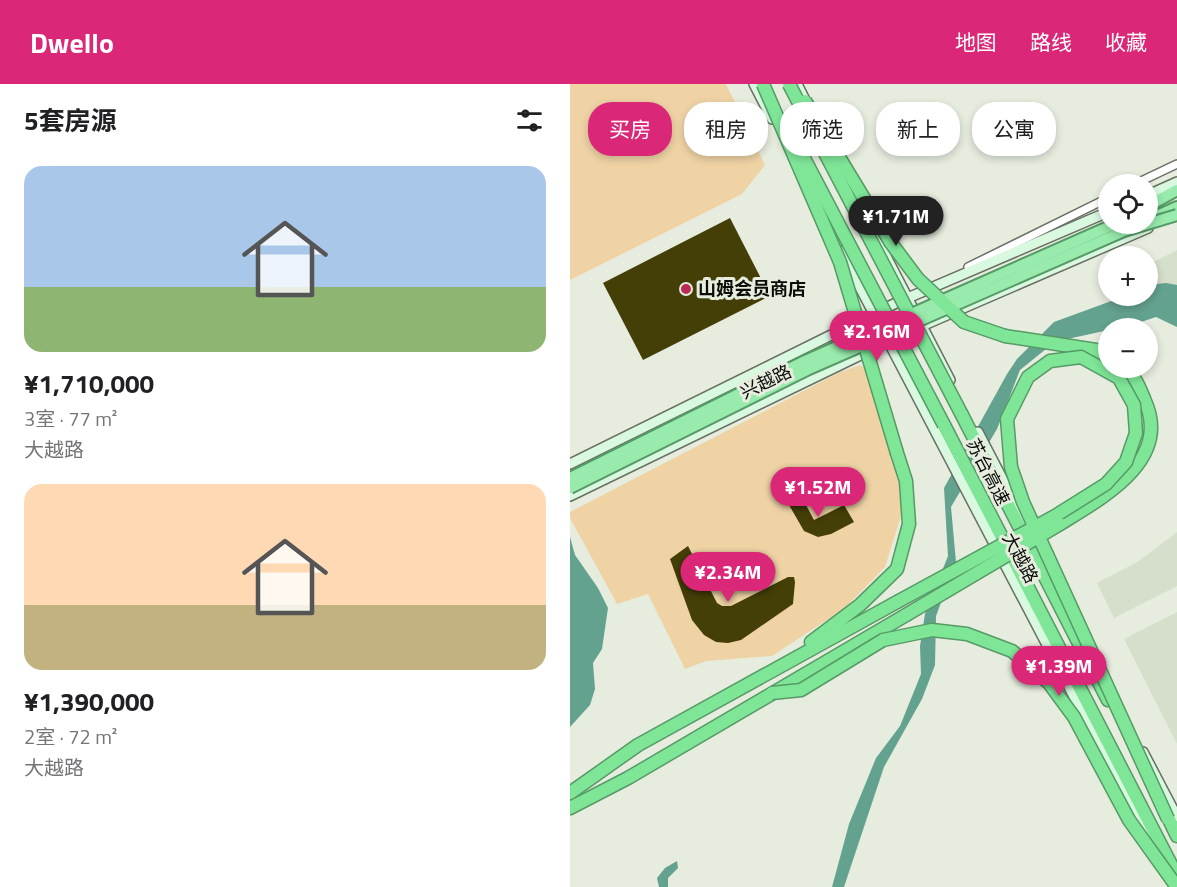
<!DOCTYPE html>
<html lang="zh">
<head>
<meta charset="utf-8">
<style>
	:root { --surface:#fff; --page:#f6f6f6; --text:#202124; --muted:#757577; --accent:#db2777 }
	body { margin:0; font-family:"Titillium Web","Noto Sans SC",sans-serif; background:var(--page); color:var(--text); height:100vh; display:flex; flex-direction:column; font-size:22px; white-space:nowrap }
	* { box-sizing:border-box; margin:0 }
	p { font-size:20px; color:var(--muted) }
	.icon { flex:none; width:33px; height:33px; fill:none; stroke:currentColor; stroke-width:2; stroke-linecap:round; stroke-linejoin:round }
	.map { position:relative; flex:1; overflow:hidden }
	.drawer { display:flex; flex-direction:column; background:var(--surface); width:570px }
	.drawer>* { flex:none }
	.top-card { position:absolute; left:18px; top:18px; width:498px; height:54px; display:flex; gap:12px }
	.fabs { position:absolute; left:528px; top:90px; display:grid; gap:12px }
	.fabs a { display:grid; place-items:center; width:60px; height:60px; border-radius:50%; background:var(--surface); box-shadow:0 3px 9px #0003; font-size:30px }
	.price { position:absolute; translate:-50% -51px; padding:0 14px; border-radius:21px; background:var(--accent); color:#fff; font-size:20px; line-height:39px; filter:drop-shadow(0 2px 3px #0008) }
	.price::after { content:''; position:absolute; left:50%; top:36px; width:18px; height:14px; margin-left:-9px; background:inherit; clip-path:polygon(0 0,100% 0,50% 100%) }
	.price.on { background:#222; color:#fff }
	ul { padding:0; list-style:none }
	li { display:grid; align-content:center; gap:12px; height:318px; padding:0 24px }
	li span { display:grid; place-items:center; height:186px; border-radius:18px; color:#555 }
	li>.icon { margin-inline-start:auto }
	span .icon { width:108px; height:108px; fill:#fffc; stroke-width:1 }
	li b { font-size:26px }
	h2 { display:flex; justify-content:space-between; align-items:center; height:72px; padding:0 24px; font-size:26px }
	.tag { padding:0 21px; border-radius:24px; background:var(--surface); box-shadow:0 3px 9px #0003; font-size:21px; line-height:54px }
	.tag.on { background:var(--accent); color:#fff }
	header { display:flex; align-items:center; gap:36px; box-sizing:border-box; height:84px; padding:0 30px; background:var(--accent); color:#fff }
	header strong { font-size:28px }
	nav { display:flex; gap:33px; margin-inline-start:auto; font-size:21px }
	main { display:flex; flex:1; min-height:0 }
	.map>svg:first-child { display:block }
	.built { fill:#d6dfcb }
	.green { fill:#efd3a5 }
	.water { fill:#64a290 }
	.building { fill:#443e07 }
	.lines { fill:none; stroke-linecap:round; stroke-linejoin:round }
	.minor-casing { stroke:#6a6f63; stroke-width:10 }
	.secondary-casing { stroke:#6a6f63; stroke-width:12 }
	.trunk-casing { stroke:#569a66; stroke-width:14 }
	.motorway-casing { stroke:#569a66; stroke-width:15 }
	.minor { stroke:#fff; stroke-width:7 }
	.secondary { stroke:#d9f8e0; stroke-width:9 }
	.trunk { stroke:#98ebac; stroke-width:10 }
	.motorway { stroke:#7fe698; stroke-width:12 }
	.trunk-bridge-casing { stroke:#569a66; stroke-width:14; stroke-linecap:butt }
	.motorway-bridge-casing { stroke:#569a66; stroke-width:15; stroke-linecap:butt }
	.trunk-bridge { stroke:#98ebac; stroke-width:10 }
	.motorway-bridge { stroke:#7fe698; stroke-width:12 }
	.poi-dot { fill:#ba2a55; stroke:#e6ecde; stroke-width:2 }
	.labels { text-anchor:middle; stroke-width:6; stroke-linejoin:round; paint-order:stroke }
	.poi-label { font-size:18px; font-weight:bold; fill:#0a0c08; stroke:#e6ecde; text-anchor:start }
	.street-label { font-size:18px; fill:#0a0c08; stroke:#e6ecde }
</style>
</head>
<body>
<header>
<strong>Dwello</strong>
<nav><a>地图</a><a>路线</a><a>收藏</a></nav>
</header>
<main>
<section class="drawer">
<h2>5套房源<svg class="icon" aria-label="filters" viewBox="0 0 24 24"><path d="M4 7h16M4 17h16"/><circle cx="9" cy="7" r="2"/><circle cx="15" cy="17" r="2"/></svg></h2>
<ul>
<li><span style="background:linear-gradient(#a9c7e8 65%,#8fb573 0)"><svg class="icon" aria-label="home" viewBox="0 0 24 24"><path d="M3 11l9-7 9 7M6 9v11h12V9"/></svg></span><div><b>¥1,710,000</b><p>3室 · 77 m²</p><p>大越路</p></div></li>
<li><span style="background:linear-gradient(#ffd9b3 65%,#c2b280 0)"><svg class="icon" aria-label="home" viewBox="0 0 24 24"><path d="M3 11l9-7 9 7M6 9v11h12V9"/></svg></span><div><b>¥1,390,000</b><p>2室 · 72 m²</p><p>大越路</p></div></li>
</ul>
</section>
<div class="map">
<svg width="607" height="803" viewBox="0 0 607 803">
	<rect width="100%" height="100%" fill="#e6ecde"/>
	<g class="built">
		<polygon points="607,166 607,239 578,186 578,181"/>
		<polygon points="607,448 607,502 544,534 527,499 569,477"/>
		<polygon points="607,528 607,660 554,555"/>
	</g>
	<g class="green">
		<polygon points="0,0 156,0 195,81 172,110 0,196"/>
		<polygon points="290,281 296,285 332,401 332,429 315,483 275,524 202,572 136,577 115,585 78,510 47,520 0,434 0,428 268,289"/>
	</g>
	<g class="water">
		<polygon points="596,199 607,201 607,243 586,233 562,241 502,254 476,265 450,286 427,345 381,423 386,478 366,532 365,581 352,615 314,683 274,803 262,803 279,740 306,674 330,642 351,590 350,562 355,530 378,472 374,404 437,290 447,275 484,238 555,212 578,212 578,201"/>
		<polygon points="0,453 5,471 28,504 38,524 32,565 23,579 25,605 20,621 0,643"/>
		<polygon points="107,777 108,784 98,794 98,803 89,803 87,794 95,784"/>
	</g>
	<g class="building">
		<polygon points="160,134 200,212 73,276 33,199"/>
		<polygon points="228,406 244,436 274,421 284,438 261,450 248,453 234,447 215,414"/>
		<polygon points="118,462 147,519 152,522 161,522 218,493 224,493 225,498 223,520 171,556 158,559 146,558 134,551 122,536 100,475"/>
	</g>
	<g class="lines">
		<g class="minor-casing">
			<g id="minor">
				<polyline points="565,100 607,80"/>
				<polyline points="398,183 538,114"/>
			</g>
		</g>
		<g class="secondary-casing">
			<g id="secondary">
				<polyline points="184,0 202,35"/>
				<polyline points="227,0 238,22"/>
				<polyline points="275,93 380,296"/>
				<polyline points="578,111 607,98"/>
				<polyline points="271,167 579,756"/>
				<polyline points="408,348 461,450"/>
				<polyline points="0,380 326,219 538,128"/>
				<polyline points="0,412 340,247 578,144"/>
				<polyline points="573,668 607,733"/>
			</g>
		</g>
		<g class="trunk-casing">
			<g id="trunk">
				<polyline points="578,122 607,106"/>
				<polyline points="578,136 607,123"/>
			</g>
		</g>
		<g class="motorway-casing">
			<g id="motorway">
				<polyline points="435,252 526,266 538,274"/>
				<polyline points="392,331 538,616"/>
				<polyline points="374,341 607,792"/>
				<path d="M490,440C532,414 602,377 575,317C569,303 566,292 553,284"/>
				<polyline points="241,558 290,521 327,485 339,440 336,397 327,369"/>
				<polyline points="0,709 68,661 327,518"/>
				<polyline points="0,724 58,694 336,531"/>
				<polyline points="595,727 607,752"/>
			</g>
		</g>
		<use href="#minor" class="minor"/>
		<use href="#secondary" class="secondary"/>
		<use href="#trunk" class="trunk"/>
		<use href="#motorway" class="motorway"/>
		<g class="trunk-bridge-casing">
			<g id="trunk-bridge">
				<polyline points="0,394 235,277 545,140"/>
				<polyline points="0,404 239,285 554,147 607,131"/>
			</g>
		</g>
		<g class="motorway-bridge-casing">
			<g id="motorway-bridge">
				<polyline points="193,0 270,178 327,369"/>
				<polyline points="219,0 392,331"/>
				<polyline points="235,17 321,159 348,195 394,238 435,252"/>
				<polyline points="225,57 374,341"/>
				<polyline points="327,518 485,432 536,400 556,378 566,349 564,321 549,294 511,273 480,277 458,293 437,335 441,383 453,418 598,735"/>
				<polyline points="336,531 490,440"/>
				<polyline points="202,609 231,606 313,556 362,546 397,550 442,567 479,599 504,633 559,736 607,803"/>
			</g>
		</g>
		<use href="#trunk-bridge" class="trunk-bridge"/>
		<use href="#motorway-bridge" class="motorway-bridge"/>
	</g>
	<circle class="poi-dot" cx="116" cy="205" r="6"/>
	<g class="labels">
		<g class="poi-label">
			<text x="128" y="211">山姆会员商店</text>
		</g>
		<g class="street-label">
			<text transform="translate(196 298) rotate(-26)" y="6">兴越路</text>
			<text transform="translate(418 388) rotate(63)" y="6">苏台高速</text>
			<text transform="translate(450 474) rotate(62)" y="6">大越路</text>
		</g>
	</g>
</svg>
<div class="fabs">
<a><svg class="icon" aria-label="locate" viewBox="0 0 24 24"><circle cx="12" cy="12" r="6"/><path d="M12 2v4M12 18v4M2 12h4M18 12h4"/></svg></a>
<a>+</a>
<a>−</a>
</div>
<b class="price on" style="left:326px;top:163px">¥1.71M</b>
<b class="price" style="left:307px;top:278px">¥2.16M</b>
<b class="price" style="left:248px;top:434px">¥1.52M</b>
<b class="price" style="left:158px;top:519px">¥2.34M</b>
<b class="price" style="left:489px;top:613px">¥1.39M</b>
<div class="top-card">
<a class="tag on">买房</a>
<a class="tag">租房</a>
<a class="tag">筛选</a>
<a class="tag">新上</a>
<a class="tag">公寓</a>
</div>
</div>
</main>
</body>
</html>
